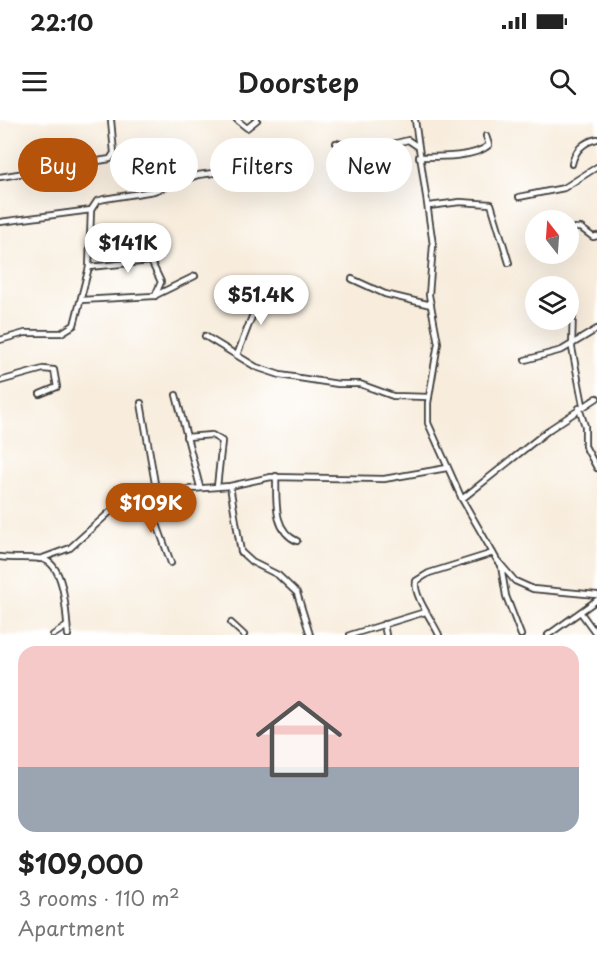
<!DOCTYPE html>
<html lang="en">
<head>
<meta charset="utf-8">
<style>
	:root { --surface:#fff; --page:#f2f2f2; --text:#222; --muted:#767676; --accent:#b45309 }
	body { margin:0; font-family:"Playpen Sans",sans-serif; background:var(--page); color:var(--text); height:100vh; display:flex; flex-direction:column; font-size:22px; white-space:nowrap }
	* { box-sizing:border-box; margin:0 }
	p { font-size:20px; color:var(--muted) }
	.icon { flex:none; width:33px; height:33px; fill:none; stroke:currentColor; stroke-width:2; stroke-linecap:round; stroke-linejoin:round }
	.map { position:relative; height:515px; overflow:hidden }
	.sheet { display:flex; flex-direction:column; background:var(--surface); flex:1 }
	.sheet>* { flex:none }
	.top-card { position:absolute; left:18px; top:18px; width:561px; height:54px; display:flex; gap:12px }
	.needle { width:39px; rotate:343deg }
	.fabs { position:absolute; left:525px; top:90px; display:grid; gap:12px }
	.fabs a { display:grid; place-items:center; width:54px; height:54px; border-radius:50%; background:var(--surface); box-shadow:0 6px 24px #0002; font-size:30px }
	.price { position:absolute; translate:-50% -51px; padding:0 14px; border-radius:21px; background:#fff; color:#222; font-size:20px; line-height:39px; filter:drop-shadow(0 2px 3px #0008) }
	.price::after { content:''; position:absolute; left:50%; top:36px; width:18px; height:14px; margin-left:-9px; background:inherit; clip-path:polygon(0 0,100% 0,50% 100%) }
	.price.on { background:var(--accent); color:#fff }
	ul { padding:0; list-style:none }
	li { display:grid; align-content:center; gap:12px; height:318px; padding:0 18px }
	li span { display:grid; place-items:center; height:186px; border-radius:18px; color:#555 }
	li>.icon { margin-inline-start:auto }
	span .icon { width:108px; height:108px; fill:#fffc; stroke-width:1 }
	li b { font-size:26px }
	.pill { padding:0 21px; border-radius:27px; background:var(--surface); box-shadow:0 6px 24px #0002; font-size:21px; line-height:54px }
	.pill.on { background:var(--accent); color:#fff }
	.status { display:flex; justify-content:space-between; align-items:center; height:42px; padding:0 30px; background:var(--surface); direction:ltr }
	.status svg { height:16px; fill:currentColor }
	header { display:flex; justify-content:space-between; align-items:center; height:78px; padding:0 18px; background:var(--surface); font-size:27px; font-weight:600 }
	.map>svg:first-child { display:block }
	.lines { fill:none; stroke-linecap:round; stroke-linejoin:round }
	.minor-casing { stroke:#3d3b39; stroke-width:8 }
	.minor { stroke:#fff; stroke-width:4.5 }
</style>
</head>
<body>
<div class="status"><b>22:10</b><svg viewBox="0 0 49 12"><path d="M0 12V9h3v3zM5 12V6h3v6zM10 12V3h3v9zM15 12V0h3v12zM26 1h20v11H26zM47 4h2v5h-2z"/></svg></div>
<header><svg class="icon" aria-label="menu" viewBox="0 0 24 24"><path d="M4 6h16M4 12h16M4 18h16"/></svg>Doorstep<svg class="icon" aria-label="search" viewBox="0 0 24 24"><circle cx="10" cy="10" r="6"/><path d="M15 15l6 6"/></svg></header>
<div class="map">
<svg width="597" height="515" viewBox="0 0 597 515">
	<rect width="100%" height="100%" fill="#fff"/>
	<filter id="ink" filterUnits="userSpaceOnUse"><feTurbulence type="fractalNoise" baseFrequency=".0167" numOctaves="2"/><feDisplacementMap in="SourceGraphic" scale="12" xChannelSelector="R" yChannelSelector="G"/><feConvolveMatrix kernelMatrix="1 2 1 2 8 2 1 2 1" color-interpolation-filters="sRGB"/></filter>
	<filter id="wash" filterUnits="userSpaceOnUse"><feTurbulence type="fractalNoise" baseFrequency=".008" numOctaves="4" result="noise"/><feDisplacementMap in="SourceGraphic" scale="24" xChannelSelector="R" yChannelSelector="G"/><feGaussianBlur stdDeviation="1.35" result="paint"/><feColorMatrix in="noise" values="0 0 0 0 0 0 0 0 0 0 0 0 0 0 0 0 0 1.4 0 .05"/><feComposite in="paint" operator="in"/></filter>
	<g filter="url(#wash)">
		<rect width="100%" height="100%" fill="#f8eddd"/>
	</g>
	<g filter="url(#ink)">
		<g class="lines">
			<g class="minor-casing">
				<g id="minor">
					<polyline points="237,0 247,8 257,0"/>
					<polyline points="415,0 433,125 429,175 438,223 428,283 428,303 462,379 497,440 515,461 533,469 597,475"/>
					<polyline points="336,23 369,30 408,20 417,26"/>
					<path d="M419,37C438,37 474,38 489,25L486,16"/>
					<path d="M572,44C575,30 583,22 597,19"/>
					<polyline points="0,57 110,39 114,33 111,0"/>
					<polyline points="519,77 564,68 597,47"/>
					<polyline points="429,86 460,82 491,84 509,143"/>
					<polyline points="0,102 91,90 97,81 104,79 154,71 198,55 236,50 255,50 286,57"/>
					<polyline points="575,108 581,108 593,117 597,116"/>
					<polyline points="89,147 151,141 161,162 155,176"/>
					<polyline points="352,159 385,174 431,185"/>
					<polyline points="81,180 154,176 195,156"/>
					<polyline points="573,187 572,228 583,285"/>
					<polyline points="205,216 256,247 280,255 338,264 360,264 393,276 429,277"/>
					<polyline points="0,220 25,213 61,213 74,205 89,147 91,90"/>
					<polyline points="237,235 253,194 246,178"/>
					<polyline points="525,240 562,230 597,209"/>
					<polyline points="0,261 43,249 54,250 57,267 40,274"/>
					<polyline points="176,275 200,367"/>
					<polyline points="141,283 157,375"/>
					<polyline points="579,288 585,306 585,326 597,348"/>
					<polyline points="186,317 212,315 222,321 217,367"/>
					<path d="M276,356C277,379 272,410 297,421"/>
					<polyline points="230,366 241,432 252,442 278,455 297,473 310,515"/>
					<polyline points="148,379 171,443"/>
					<polyline points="462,379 550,309 597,278"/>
					<path d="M0,437C14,439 29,437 42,439C66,444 66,496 68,515"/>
					<polyline points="40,439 70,428 111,391 178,370 230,366 271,357 384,359 447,348"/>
					<polyline points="501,446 506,476 521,515"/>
					<polyline points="581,493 597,515"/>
					<polyline points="231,503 244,515"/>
					<polyline points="384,504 386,515"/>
					<polyline points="53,515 67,506"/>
					<polyline points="350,515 425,492"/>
					<path d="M439,515C433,501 413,476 416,461L429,453L493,433"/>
					<polyline points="548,515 597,480"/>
				</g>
			</g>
			<use href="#minor" class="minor"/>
		</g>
	</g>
</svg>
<div class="fabs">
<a><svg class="needle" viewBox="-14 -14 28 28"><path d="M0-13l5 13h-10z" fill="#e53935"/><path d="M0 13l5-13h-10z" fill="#767676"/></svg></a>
<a><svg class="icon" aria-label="layers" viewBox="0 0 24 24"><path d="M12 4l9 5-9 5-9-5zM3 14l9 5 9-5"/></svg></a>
</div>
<b class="price" style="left:128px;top:154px">$141K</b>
<b class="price" style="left:261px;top:206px">$51.4K</b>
<b class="price on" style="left:151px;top:414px">$109K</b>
<div class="top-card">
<a class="pill on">Buy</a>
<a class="pill">Rent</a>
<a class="pill">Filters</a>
<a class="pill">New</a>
</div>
</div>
<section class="sheet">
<ul>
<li><span style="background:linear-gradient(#f6c9c9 65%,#9aa5b1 0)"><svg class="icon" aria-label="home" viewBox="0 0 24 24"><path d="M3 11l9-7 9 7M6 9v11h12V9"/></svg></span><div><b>$109,000</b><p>3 rooms · 110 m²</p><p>Apartment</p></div></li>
</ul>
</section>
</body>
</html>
